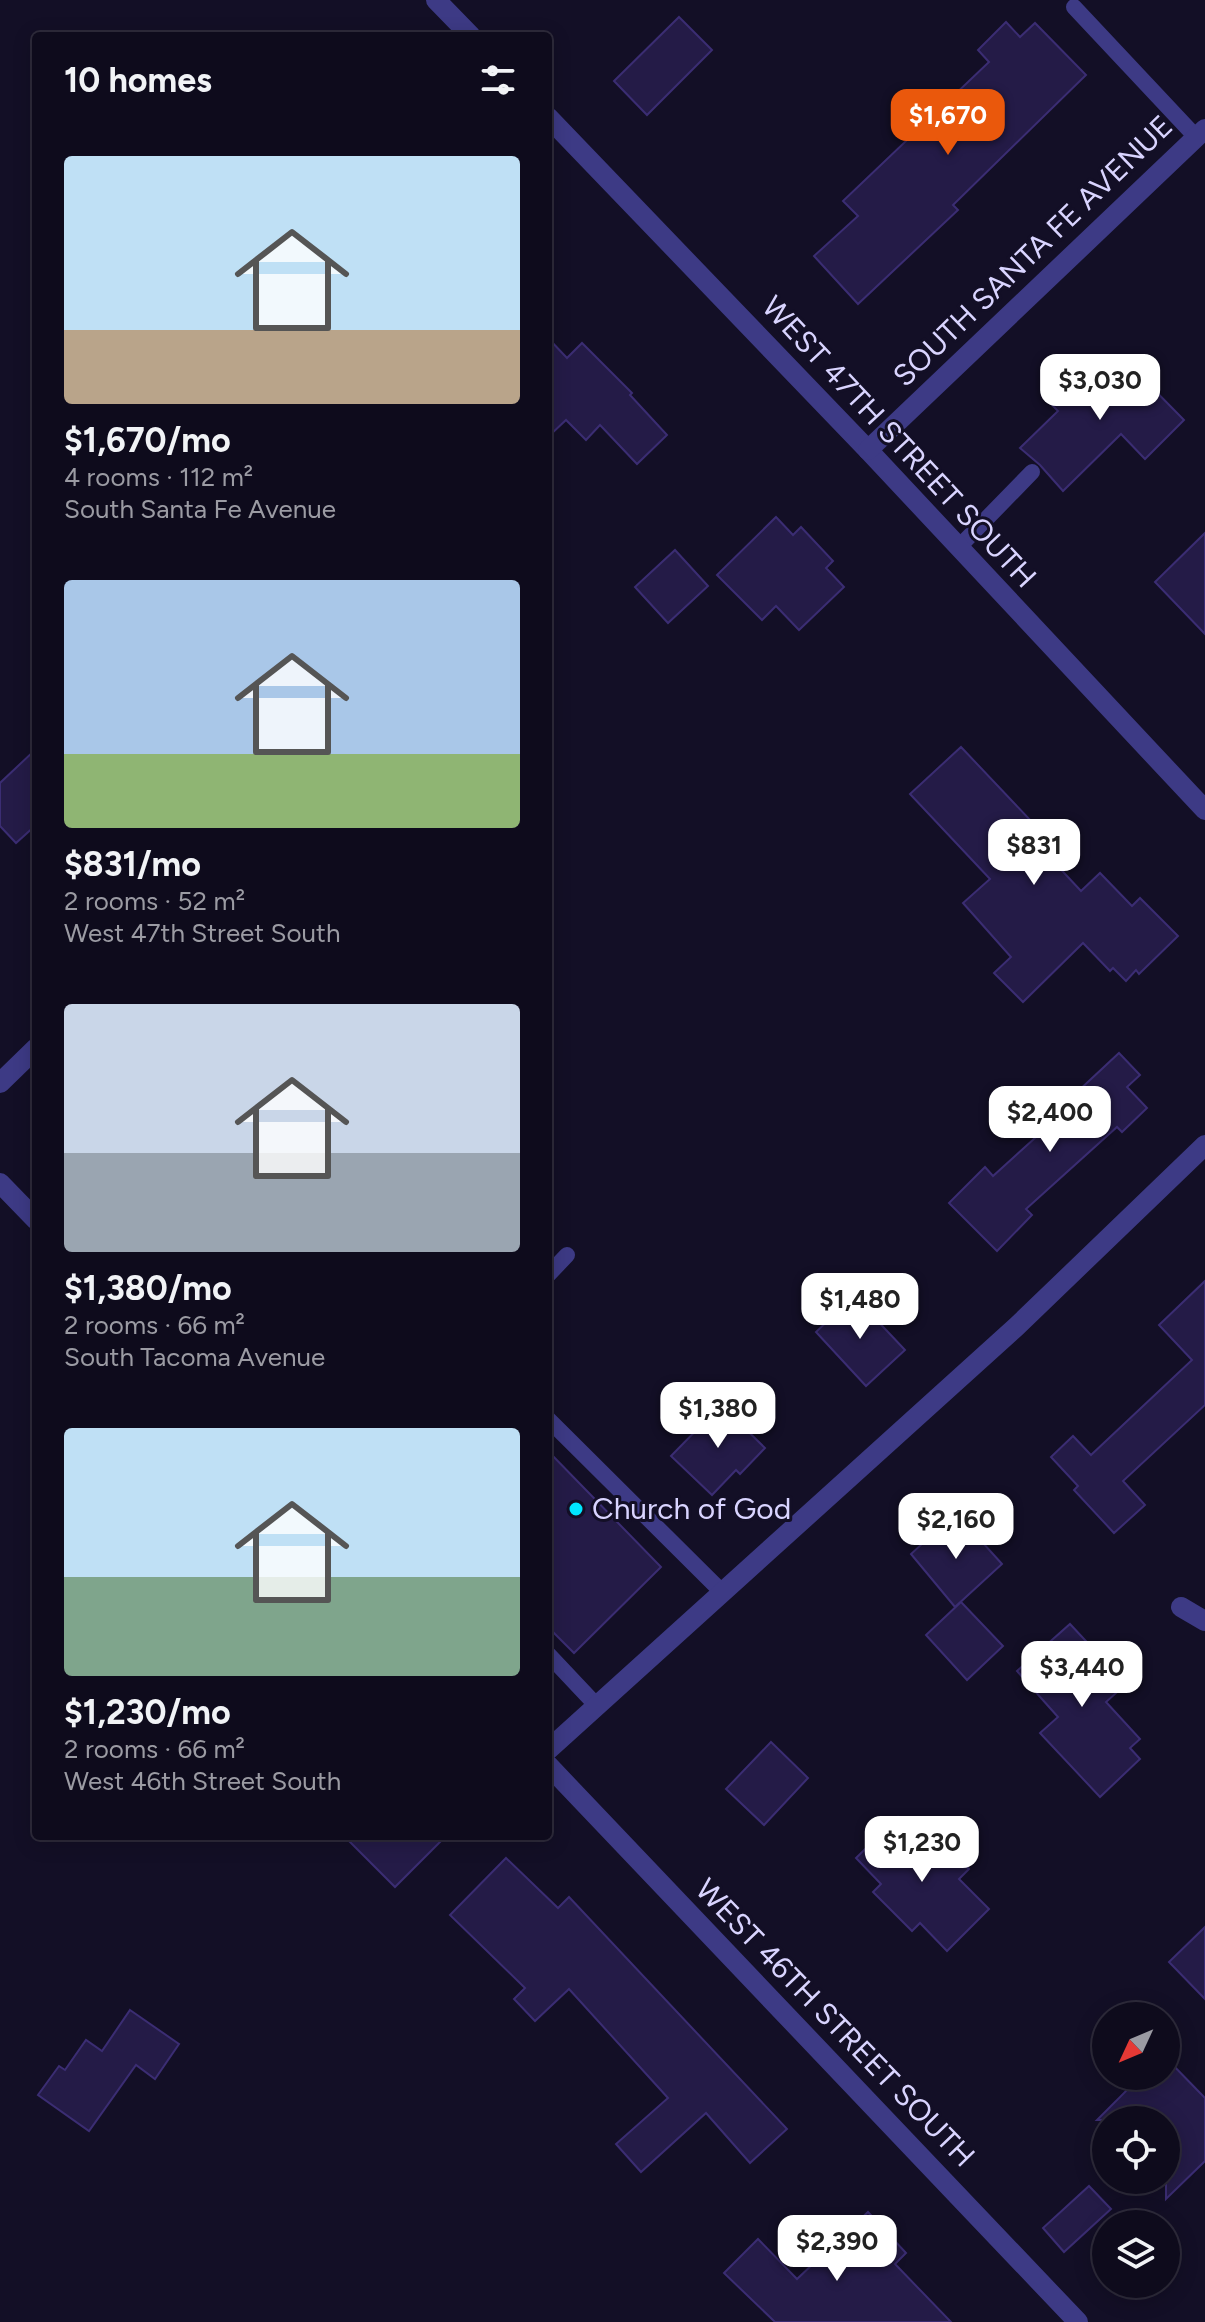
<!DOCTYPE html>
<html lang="en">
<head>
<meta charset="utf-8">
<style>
	:root { --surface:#0e0b1c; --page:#1c1929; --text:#f1f3f6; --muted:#9b9ba3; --line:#2e2b3b; --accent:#ea580c }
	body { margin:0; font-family:Figtree,sans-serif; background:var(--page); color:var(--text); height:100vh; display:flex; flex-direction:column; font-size:30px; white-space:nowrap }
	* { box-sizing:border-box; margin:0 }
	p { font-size:26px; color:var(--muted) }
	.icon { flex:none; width:44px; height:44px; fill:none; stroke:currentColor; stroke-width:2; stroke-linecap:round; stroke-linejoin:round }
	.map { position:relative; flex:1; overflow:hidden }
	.details { position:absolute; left:32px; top:32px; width:520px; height:1808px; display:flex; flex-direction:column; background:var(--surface); border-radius:8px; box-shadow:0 4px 20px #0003,0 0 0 2px var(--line) }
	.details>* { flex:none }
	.needle { width:52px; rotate:226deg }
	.controls { position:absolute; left:1092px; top:2002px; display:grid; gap:16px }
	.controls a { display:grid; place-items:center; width:88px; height:88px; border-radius:50%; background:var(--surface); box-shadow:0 4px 20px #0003,0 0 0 2px var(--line); font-size:40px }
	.price { position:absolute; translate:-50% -68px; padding:0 18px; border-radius:16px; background:#fff; color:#222; font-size:26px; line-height:52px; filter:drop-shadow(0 2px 4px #0008) }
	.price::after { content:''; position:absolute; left:50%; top:48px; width:24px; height:18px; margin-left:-12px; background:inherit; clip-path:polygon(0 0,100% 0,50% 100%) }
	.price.selected { background:var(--accent); color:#fff }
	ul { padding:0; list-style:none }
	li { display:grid; align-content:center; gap:16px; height:424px; padding:0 32px }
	li span { display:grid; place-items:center; height:248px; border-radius:8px; color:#555 }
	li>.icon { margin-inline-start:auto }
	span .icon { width:144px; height:144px; fill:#fffc; stroke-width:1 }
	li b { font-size:34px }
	h2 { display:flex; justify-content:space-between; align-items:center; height:96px; padding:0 32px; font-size:34px }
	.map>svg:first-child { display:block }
	.building { fill:#241b47; stroke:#3b2d73; stroke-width:2 }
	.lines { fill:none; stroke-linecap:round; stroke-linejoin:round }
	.lane { stroke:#3d3a85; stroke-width:16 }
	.street { stroke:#3d3a85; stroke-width:20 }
	.poi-dot { fill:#00e5ff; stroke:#130f26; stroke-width:3 }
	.labels { text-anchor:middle; stroke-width:6; stroke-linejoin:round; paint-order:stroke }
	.street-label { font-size:30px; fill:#d9d4ff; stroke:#130f26 }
	.poi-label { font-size:30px; fill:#d9d4ff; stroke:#130f26; text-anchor:start }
</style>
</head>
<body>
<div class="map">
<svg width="1205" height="2322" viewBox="0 0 1205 2322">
	<rect width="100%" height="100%" fill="#130f26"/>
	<g class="building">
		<polygon points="679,17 712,50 647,115 614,81"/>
		<polygon points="1006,22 1020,37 1035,23 1086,75 953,205 958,210 858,304 814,256 858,216 843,201 989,62 978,50"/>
		<polygon points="548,338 567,358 582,343 632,393 630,395 667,435 637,464 600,425 586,440 566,420 548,437"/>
		<polygon points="1123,358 1184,420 1145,459 1121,434 1063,491 1040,465 1020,448 1058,411 1050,403 1090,364 1103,377"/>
		<polygon points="776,517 793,535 801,527 833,561 826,568 844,587 799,630 776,606 762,620 717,575"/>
		<polygon points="1205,533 1205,634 1155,582"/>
		<polygon points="675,550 708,586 668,623 635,587"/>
		<polygon points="961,747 1032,822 1024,830 1081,891 1100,873 1132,906 1140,898 1178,936 1139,974 1136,970 1126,981 1113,968 1110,971 1083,943 1023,1002 994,973 1011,957 963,903 990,879 910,794"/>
		<polygon points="36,749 36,825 16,843 0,826 0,783"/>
		<polygon points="1119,1053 1140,1075 1127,1087 1147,1108 1122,1132 1117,1127 1026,1209 1032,1215 997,1251 949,1203 985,1167 993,1176 1066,1110 1064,1107 1075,1094"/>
		<polygon points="1205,1281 1205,1405 1123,1481 1145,1505 1114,1533 1074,1490 1078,1486 1051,1457 1073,1436 1091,1455 1192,1360 1159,1325"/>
		<polygon points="854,1296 905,1350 866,1386 816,1332"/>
		<polygon points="721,1405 765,1448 740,1474 736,1470 712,1495 671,1456"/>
		<polygon points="548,1451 661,1567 574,1653 548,1627"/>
		<polygon points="948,1520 956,1529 964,1522 1002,1564 955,1607 911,1554"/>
		<polygon points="961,1602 1003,1646 967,1680 926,1635"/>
		<polygon points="1070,1624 1126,1684 1106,1702 1140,1739 1130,1748 1140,1759 1100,1797 1040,1733 1058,1717 1017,1671"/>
		<polygon points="771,1742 808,1778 764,1825 726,1789"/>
		<polygon points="898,1817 933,1853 943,1842 969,1869 959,1879 989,1909 947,1951 920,1923 912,1931 873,1892 881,1884 856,1858"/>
		<polygon points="344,1836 446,1836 395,1887"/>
		<polygon points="506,1858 558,1908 569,1897 787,2129 750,2163 706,2113 641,2172 616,2144 668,2098 569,1989 535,2021 514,1999 525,1988 450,1915"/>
		<polygon points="1205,1927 1205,1999 1169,1962"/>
		<polygon points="130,2010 179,2044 155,2079 136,2065 89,2131 38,2095 59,2066 65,2070 86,2040 102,2051"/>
		<polygon points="1167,2059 1205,2098 1205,2161 1166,2199 1166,2120 1097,2120 1140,2077 1145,2081 1150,2076 1166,2076"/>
		<polygon points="1089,2186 1111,2209 1064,2252 1043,2228"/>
		<polygon points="868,2212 906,2253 895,2264 951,2322 775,2322 724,2273 758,2239 797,2279"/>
	</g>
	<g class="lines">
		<g class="lane">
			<polyline points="1074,7 1196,137"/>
			<polyline points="958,548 1032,472"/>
			<polyline points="548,1275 567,1255"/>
			<polyline points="548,1419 722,1592"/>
			<polyline points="548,1654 597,1706"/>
		</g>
		<g class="street">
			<polyline points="436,0 471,36"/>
			<polyline points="548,117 868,450 1205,810"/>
			<polyline points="868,450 1205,129"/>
			<polyline points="0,1083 36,1048"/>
			<polyline points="0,1183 36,1220"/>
			<polyline points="1181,1607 1205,1621"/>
			<polyline points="548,1750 1016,1327 1205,1145"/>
			<polyline points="548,1765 1078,2322"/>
		</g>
	</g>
	<circle class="poi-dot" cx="576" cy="1509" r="8"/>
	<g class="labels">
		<g class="street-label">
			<text transform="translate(1033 251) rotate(-44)" y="10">SOUTH SANTA FE AVENUE</text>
			<text transform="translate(899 442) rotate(47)" y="10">WEST 47TH STREET SOUTH</text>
			<text transform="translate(835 2023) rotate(46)" y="10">WEST 46TH STREET SOUTH</text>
		</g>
		<g class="poi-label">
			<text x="592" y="1519">Church of God</text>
		</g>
	</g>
</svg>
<div class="controls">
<a><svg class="needle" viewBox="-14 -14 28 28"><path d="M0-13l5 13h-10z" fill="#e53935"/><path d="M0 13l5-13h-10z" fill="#9b9ba3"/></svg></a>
<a><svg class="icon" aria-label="locate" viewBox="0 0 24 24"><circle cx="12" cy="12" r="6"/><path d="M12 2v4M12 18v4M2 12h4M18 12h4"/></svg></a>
<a><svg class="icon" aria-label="layers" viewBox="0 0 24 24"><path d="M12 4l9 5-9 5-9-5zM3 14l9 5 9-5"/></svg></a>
</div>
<b class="price selected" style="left:948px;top:157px">$1,670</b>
<b class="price" style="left:1100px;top:422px">$3,030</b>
<b class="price" style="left:1034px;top:887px">$831</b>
<b class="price" style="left:1050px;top:1154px">$2,400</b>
<b class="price" style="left:860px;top:1341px">$1,480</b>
<b class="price" style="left:718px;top:1450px">$1,380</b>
<b class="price" style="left:956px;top:1561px">$2,160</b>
<b class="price" style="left:1082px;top:1709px">$3,440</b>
<b class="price" style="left:922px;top:1884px">$1,230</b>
<b class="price" style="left:837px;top:2283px">$2,390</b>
<section class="details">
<h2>10 homes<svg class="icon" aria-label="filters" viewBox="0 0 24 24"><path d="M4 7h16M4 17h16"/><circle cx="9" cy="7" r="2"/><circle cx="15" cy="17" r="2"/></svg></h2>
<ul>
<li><span style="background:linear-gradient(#bfe0f5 70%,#b9a48a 0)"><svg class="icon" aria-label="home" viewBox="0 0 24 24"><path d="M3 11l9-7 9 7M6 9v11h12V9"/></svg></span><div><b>$1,670/mo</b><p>4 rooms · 112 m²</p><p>South Santa Fe Avenue</p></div></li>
<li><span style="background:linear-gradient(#a9c7e8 70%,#8fb573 0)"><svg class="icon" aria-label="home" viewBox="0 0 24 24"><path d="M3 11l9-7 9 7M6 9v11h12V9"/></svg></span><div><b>$831/mo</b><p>2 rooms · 52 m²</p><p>West 47th Street South</p></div></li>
<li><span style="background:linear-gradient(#c9d6e8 60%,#9aa5b1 0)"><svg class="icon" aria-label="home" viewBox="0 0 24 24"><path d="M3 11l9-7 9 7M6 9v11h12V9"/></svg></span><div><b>$1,380/mo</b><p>2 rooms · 66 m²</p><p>South Tacoma Avenue</p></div></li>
<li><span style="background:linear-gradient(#bfe0f5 60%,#7fa58c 0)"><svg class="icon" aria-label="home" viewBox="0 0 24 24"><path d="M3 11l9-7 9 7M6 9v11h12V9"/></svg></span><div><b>$1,230/mo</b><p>2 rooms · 66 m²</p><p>West 46th Street South</p></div></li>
</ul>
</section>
</div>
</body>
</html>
